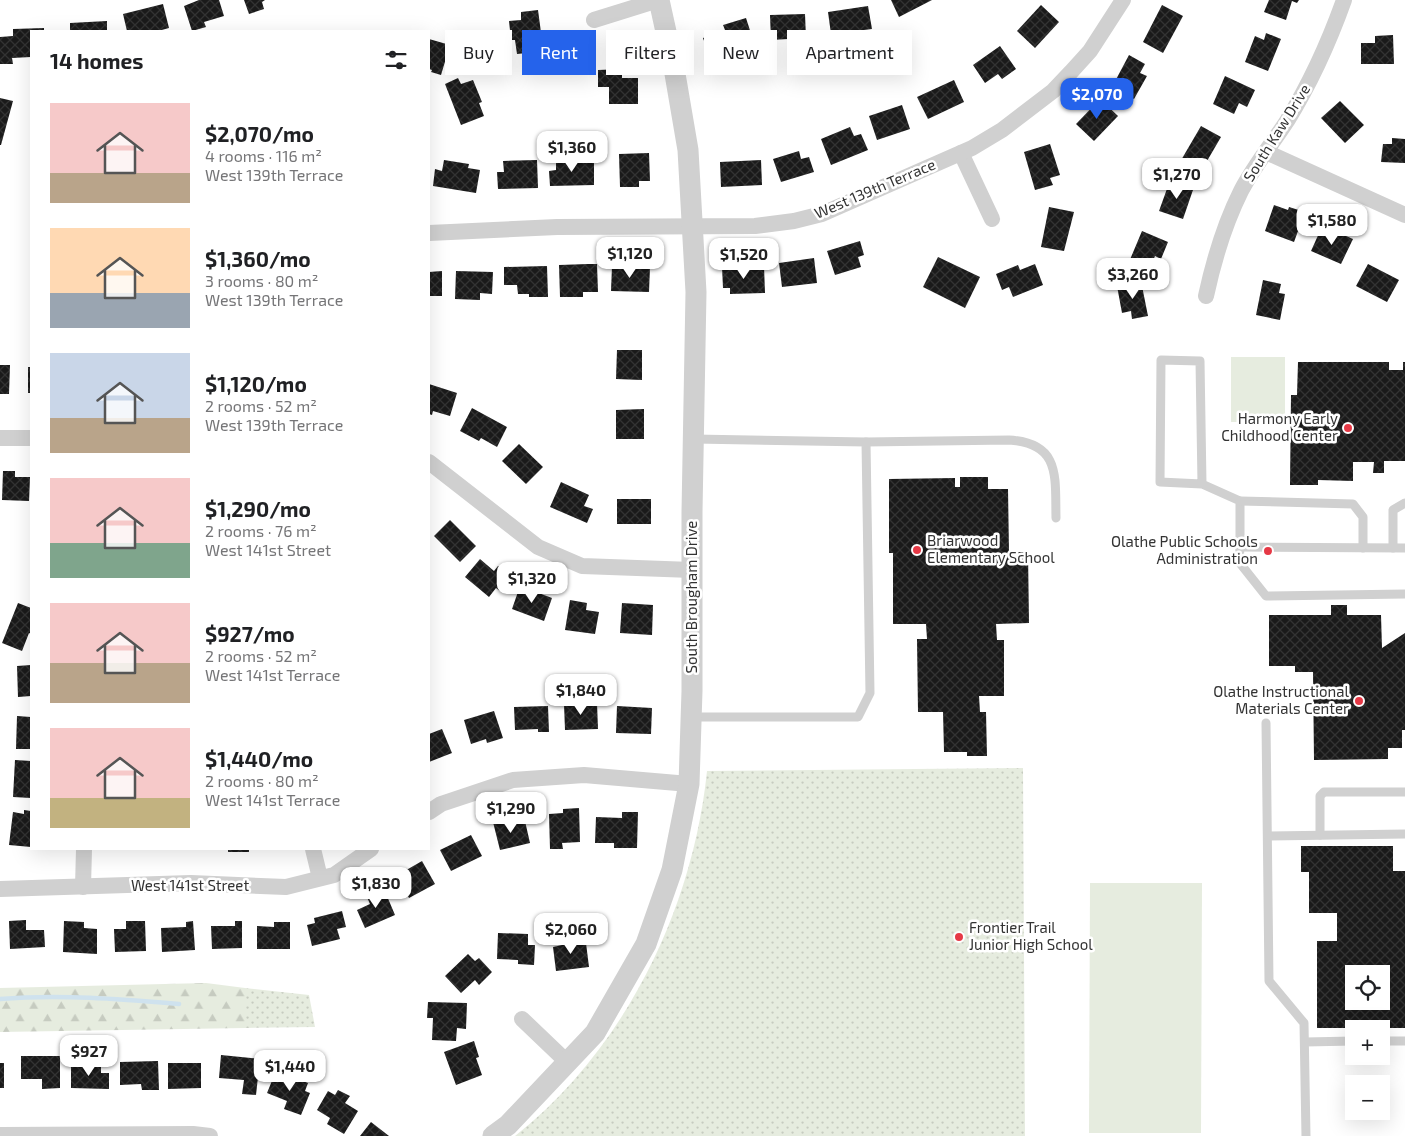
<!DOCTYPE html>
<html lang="en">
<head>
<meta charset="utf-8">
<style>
	:root { --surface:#fff; --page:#f2f2f2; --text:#202124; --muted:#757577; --accent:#2563eb }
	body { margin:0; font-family:"Exo 2",sans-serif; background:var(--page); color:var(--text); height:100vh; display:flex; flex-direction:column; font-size:19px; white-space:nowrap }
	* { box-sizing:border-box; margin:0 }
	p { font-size:16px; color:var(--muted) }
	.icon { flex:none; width:28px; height:28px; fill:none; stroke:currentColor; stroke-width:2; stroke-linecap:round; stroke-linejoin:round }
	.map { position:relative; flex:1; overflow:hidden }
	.panel { position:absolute; left:30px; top:30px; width:400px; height:820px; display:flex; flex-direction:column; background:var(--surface); border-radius:0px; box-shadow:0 5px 20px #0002 }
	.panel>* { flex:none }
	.banner { position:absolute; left:445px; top:30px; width:475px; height:45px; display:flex; gap:10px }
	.buttons { position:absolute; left:1345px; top:965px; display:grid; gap:10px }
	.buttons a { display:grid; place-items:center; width:45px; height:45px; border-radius:0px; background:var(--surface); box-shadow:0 5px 20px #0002; font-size:25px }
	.price { position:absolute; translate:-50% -42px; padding:0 11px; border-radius:10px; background:#fff; color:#222; font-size:16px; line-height:32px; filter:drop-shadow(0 1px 2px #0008) }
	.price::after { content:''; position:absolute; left:50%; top:30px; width:15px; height:11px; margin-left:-8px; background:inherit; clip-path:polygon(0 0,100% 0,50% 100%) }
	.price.selected { background:var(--accent); color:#fff }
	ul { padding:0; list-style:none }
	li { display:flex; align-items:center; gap:15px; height:125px; padding:0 20px }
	li span { display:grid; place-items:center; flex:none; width:140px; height:100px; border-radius:0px; color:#555 }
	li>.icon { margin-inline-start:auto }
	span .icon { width:60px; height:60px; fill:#fffc; stroke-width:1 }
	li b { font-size:21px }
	h2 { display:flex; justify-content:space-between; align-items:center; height:60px; padding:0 20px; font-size:21px }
	.pill { padding:0 18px; border-radius:0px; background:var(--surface); box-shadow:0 5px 20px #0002; font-size:18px; line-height:45px }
	.pill.selected { background:var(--accent); color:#fff }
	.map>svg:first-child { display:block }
	.grass { fill:url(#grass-dots) }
	.forest { fill:url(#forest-firs) }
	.park { fill:#e6ecdf }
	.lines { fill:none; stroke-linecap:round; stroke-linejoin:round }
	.stream { stroke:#cfe2ee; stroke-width:4.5 }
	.building { fill:url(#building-cross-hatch); fill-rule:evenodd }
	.service { stroke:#d0d0d0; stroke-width:9 }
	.minor { stroke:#d0d0d0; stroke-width:16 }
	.tertiary { stroke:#d0d0d0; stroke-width:21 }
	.poi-dot { fill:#e63946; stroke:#fff; stroke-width:2 }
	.labels { text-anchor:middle; stroke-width:5; stroke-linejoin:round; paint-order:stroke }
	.street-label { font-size:15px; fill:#333; stroke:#fff }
	.poi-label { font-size:15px; fill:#333; stroke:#fff; text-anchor:end }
</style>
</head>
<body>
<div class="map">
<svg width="1405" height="1136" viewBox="0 0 1405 1136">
	<defs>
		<pattern id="grass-dots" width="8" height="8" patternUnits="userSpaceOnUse" patternTransform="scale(1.25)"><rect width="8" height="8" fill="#e6ecdf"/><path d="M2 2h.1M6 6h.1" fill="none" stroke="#c6cbc0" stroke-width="1.8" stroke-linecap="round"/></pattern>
		<pattern id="forest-firs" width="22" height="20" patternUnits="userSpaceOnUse" patternTransform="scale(1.25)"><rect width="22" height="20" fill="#e6ecdf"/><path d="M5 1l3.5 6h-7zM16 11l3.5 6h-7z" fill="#c6cbc0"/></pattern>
		<pattern id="building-cross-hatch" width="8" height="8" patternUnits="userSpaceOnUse" patternTransform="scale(1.25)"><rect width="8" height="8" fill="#1a1a1a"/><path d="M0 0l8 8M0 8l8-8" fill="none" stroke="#333"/></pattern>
	</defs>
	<rect width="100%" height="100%" fill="#fff"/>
	<g class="grass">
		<path d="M1023,768L1025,1136H515C625,1049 693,909 707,771Z"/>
		<polygon points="245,988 309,995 315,1027 245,1028"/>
	</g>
	<polygon class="forest" points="206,983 245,988 245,1028 0,1032 0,988"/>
	<g class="park">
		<rect x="1231" y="357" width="54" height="65"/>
		<polygon points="1090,883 1202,883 1201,1133 1089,1133"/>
	</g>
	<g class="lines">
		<path class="stream" d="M0,999C59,994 120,999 179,1004"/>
	</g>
	<g class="building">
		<polygon points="199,0 219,0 224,16 204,22 206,27 192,31 184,6"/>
		<polygon points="244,0 265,0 262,2 264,9 249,14"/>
		<polygon points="891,0 932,0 899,17"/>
		<polygon points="1269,0 1299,0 1297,3 1292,1 1286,20 1264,12"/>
		<polygon points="163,4 169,28 158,31 127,31 123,14"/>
		<polygon points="1041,5 1059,22 1035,48 1017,31"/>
		<polygon points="1162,5 1183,16 1163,53 1143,42"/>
		<polygon points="868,6 872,29 831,34 828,12"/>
		<polygon points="538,10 542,40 544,39 545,51 517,54 515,40 511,40 509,21 521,20 521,12"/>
		<polygon points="805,14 806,38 771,40 770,15"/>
		<polygon points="746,18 757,52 713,67 703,38 725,30 723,25"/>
		<polygon points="107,21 107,31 70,31 70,23"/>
		<polygon points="44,28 44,31 31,31 31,57 12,58 13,64 0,64 0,37 13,36 13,29"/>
		<polygon points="1266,33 1281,39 1268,71 1245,62 1255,36 1264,40"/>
		<polygon points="1393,35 1394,64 1361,64 1361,43 1375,43 1375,36"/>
		<polygon points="429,39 450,45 441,75 431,72 432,70 429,69"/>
		<polygon points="1000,46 1016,69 1002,79 998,74 985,83 973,65"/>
		<polygon points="1129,55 1145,64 1140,73 1147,76 1134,99 1112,87"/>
		<polygon points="622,69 622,78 638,78 638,104 609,104 609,87 598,87 598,70"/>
		<polygon points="1225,76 1255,90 1247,107 1239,103 1234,114 1213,104"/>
		<polygon points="458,78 461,84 473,80 482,102 479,103 484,116 461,125 445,84"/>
		<polygon points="954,80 964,102 928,119 917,97"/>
		<polygon points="0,98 13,101 1,145 0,145"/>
		<polygon points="1100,99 1118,116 1094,141 1076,124"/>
		<polygon points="1340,101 1364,125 1345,143 1321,118"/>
		<polygon points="902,105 910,129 877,140 869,116"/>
		<polygon points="1201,126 1221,137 1200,173 1180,162"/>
		<polygon points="850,127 854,136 861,134 868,150 831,165 821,139"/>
		<polygon points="1392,138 1405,139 1405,163 1381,162 1383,144 1392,144"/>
		<polygon points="1050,144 1060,175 1050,178 1053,185 1035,190 1024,152"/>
		<polygon points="799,151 801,159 809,157 814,172 781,182 773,159"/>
		<polygon points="649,153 650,181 639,181 639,187 620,187 619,154"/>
		<polygon points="556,158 580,158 580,161 594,161 594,185 550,186 549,171 556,170"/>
		<polygon points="444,160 469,164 468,168 480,170 476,193 433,186 435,169 442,171"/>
		<polygon points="537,160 538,188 498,189 497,172 504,172 503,161"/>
		<polygon points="761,160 762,185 721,187 720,162"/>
		<polygon points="1179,181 1194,187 1183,219 1159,211 1168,186 1176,188"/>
		<polygon points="1274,205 1288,210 1289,207 1305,212 1294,242 1265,231"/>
		<polygon points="1049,207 1074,212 1064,251 1041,247"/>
		<polygon points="1142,231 1168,242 1161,259 1155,256 1149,270 1129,262"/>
		<polygon points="1320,231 1334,237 1337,232 1353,239 1341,264 1311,251"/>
		<polygon points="860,241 864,255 858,257 861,267 835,275 827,251"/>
		<polygon points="938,257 980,277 965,308 923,287"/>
		<polygon points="814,258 817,283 782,287 779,263"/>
		<polygon points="588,264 597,264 598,292 583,292 583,297 560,297 559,265"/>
		<polygon points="1035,264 1043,285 1013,297 1009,287 1002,290 996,274 1018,265 1020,270"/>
		<polygon points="1368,264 1399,280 1387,302 1356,286"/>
		<polygon points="547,266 548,297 529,297 529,294 518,294 517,285 504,285 504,267"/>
		<polygon points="612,266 650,267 649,292 611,291"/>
		<polygon points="764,266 765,293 730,294 730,288 723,288 722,267"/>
		<polygon points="442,271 442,296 429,296 429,272"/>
		<polygon points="456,271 493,272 492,294 480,293 480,300 455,299"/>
		<polygon points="1263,280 1281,284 1279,293 1285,294 1280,320 1256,315"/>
		<polygon points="1141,281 1148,316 1132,319 1131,311 1122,313 1117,286"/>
		<polygon points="617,350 642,350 642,380 616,379"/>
		<polygon points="1298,362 1389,362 1389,370 1403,370 1403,362 1405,362 1405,461 1384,461 1384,473 1373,473 1374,462 1353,462 1353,481 1318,480 1318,485 1290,485 1291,395 1297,395"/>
		<polygon points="0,365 10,365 9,394 0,394"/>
		<rect x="28" y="367" width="3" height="26"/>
		<polygon points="429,384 457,393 450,416 433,411 432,415 429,414"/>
		<polygon points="472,408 507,427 497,447 481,438 479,441 460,431"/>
		<polygon points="644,409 644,439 616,439 616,410"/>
		<polygon points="519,444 543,467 526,484 502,461"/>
		<polygon points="3,471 15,471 15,477 30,477 29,501 2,500"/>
		<polygon points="960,477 988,477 988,489 1008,489 1009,552 1028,552 1029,623 996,624 997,640 1004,640 1004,696 979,696 980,712 986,712 987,756 967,756 967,752 944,752 943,712 918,712 917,639 927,639 926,624 893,624 893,553 889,553 889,479 955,478 955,487 960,487"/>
		<polygon points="561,482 589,495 584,506 593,509 587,523 550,507"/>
		<rect x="617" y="499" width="34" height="25"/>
		<polygon points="450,520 476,546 460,562 434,536"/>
		<polygon points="480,559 494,571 498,566 512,577 500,591 496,588 489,597 465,577"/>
		<polygon points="520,586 552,598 544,621 512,609"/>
		<polygon points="570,600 587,603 586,610 599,612 595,634 565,630"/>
		<polygon points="18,603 31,608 31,634 29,633 22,651 2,643"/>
		<polygon points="622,603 653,605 652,635 620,633"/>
		<polygon points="1331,605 1347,605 1347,615 1381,615 1382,648 1405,633 1405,730 1402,730 1402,748 1388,748 1388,759 1314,760 1313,672 1295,672 1295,666 1269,666 1269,615 1331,615"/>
		<polygon points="31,665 31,696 18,697 17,666"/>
		<polygon points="597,703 598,729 565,730 564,704"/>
		<polygon points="548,706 549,732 538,732 538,729 515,730 514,707"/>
		<polygon points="617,706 652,708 651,734 616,733"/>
		<polygon points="494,711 503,738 487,743 486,739 471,744 464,720"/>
		<polygon points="17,716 31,717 31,749 16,749"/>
		<polygon points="442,729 452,753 429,762 429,734"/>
		<polygon points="15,760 31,761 31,798 13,797"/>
		<polygon points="579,808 580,842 562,843 563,849 550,849 549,814 563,813 563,809"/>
		<polygon points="24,810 31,811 31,847 9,845 13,812 24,814"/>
		<polygon points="622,812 638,812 637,848 614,848 614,843 595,843 596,817 622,818"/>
		<polygon points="510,818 512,824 525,821 530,843 500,850 493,822"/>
		<polygon points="471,835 482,856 451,871 440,850"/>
		<path d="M1301,846H1393V871H1405V1028H1317V941H1337V913H1309V872H1301ZM1354,974H1381V1001H1354Z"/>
		<rect x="228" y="849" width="21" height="3"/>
		<polygon points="422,861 435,884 409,898 396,876"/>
		<polygon points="384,889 395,915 365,928 357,910 370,904 367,897"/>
		<polygon points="342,911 346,927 337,929 340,939 312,946 307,925 315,923 314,918"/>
		<polygon points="26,920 26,930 44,930 45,947 10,949 9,921"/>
		<polygon points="64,921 84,922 84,928 97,929 97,954 63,952"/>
		<polygon points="126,921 145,921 146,951 115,952 114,929 126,929"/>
		<polygon points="193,921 195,950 162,952 161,928 186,927 186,922"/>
		<polygon points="235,921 242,921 242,948 212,949 211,926 235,926"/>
		<polygon points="274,922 290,922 290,949 257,949 257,926 274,927"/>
		<polygon points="498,933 528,934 528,945 535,945 534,965 518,964 518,960 497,959"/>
		<polygon points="573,936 574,944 586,943 589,967 556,971 553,947 562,945 561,938"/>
		<polygon points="468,954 475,961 479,958 492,972 479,985 475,980 461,993 445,976"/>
		<polygon points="428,1002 467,1003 466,1029 457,1028 456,1041 432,1040 433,1018 427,1018"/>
		<polygon points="474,1041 479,1057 476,1058 482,1075 456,1085 444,1052"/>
		<polygon points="221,1055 260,1059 256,1095 242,1094 244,1080 219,1078"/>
		<polygon points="21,1056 60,1056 60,1088 42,1089 42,1079 21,1079"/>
		<polygon points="158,1061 159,1090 142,1090 141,1084 120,1085 120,1062"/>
		<rect x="0" y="1063" width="4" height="25"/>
		<polygon points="71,1063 101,1064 101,1073 109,1073 109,1089 71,1088"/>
		<polygon points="168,1063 201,1063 201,1088 168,1089"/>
		<polygon points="276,1071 308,1083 305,1091 310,1093 301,1115 284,1109 287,1101 267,1093"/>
		<polygon points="338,1090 350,1096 345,1103 358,1111 344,1134 327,1124 330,1118 317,1110 328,1091 335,1095"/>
		<polygon points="371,1122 389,1136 360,1136"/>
	</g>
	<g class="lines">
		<g class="service">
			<path d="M866,442L1009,440C1061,443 1055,477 1056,518"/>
			<polyline points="1202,484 1200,361 1161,360 1160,482 1202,484 1240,501 1240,547 1405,548"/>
			<polyline points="1240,501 1353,504 1363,517 1363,548"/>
			<polyline points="1240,547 1239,562 1266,596 1405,594"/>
			<polyline points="1393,548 1393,510 1405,503"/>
			<polyline points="692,717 858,717 870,693 866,442 694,439"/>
			<polyline points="1266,723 1269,981 1304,1023 1306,1136"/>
			<polyline points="1320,835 1320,796 1324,792 1405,792"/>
			<polyline points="1268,836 1405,834"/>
			<polyline points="1381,1041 1405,1041"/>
			<polyline points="1305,1042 1354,1041"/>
		</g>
		<g class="minor">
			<polyline points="594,20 658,0"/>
			<polyline points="1266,152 1405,215"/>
			<polyline points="961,153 992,219"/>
			<polyline points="429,233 557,227 755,226 794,221 822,214 972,148 1002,130 1053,91 1071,72 1090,51 1123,0"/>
			<path d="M1206,296C1214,259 1224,225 1241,191C1254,166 1272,144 1287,121C1311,82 1329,42 1344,0"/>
			<polyline points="0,438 31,438"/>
			<polyline points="429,462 538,547 582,566 692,570"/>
			<polyline points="429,812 441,804 513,780 584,775 689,784"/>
			<polyline points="313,849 320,878"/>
			<polyline points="83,887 84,849"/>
			<polyline points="0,889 191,883 286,887 334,875 371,849"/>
			<polyline points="522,1019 567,1062"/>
			<polyline points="0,1135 193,1134 210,1136"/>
		</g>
		<polyline class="tertiary" points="493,1136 508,1125 595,1033 646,944 672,870 689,784 692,691 692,512 696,292 688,150 674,68 659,0"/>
	</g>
	<g class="poi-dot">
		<circle cx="1348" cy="428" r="5"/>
		<circle cx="917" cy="550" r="5"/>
		<circle cx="1268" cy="551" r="5"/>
		<circle cx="1359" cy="701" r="5"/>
		<circle cx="959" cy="937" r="5"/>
	</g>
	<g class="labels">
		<g class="street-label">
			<text transform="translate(1277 133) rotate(-58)" y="5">South Kaw Drive</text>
			<text transform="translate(875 189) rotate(-23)" y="5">West 139th Terrace</text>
			<text transform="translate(692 597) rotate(-90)" y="5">South Brougham Drive</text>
			<text x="190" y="891">West 141st Street</text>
		</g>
		<g class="poi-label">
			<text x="1338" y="424">Harmony Early<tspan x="1338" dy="17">Childhood Center</tspan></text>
			<text x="927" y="546" text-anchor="start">Briarwood<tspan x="927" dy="17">Elementary School</tspan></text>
			<text x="1258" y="547">Olathe Public Schools<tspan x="1258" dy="17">Administration</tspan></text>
			<text x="1349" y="697">Olathe Instructional<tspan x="1349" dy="17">Materials Center</tspan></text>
			<text x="969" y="933" text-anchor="start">Frontier Trail<tspan x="969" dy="17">Junior High School</tspan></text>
		</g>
	</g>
</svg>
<div class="buttons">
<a><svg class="icon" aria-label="locate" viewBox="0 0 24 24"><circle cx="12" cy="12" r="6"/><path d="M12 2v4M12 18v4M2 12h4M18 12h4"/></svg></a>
<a>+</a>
<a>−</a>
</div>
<b class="price selected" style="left:1097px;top:120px">$2,070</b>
<b class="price" style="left:572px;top:173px">$1,360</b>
<b class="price" style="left:1177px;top:200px">$1,270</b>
<b class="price" style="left:1332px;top:246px">$1,580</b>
<b class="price" style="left:630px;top:279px">$1,120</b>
<b class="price" style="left:744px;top:280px">$1,520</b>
<b class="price" style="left:1133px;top:300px">$3,260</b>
<b class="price" style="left:532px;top:604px">$1,320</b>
<b class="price" style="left:581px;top:716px">$1,840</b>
<b class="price" style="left:511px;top:834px">$1,290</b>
<b class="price" style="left:376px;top:909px">$1,830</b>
<b class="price" style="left:571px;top:955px">$2,060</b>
<b class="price" style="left:89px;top:1077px">$927</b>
<b class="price" style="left:290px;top:1092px">$1,440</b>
<div class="banner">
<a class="pill">Buy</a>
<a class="pill selected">Rent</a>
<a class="pill">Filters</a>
<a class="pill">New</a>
<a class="pill">Apartment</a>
</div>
<section class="panel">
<h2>14 homes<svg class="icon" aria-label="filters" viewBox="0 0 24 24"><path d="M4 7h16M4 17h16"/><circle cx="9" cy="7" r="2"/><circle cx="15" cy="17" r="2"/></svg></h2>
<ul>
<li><span style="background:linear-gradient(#f6c9c9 70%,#b9a48a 0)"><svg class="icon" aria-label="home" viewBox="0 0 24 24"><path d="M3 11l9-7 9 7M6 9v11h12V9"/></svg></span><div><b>$2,070/mo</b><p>4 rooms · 116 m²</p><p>West 139th Terrace</p></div></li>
<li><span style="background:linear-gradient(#ffd9b3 65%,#9aa5b1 0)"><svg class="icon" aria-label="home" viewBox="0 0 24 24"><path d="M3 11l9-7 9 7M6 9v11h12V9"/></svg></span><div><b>$1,360/mo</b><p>3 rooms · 80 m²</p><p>West 139th Terrace</p></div></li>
<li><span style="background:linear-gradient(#c9d6e8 65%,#b9a48a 0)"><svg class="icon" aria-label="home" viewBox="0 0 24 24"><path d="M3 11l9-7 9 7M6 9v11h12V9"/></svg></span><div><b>$1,120/mo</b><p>2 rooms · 52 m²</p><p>West 139th Terrace</p></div></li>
<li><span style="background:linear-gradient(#f6c9c9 65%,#7fa58c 0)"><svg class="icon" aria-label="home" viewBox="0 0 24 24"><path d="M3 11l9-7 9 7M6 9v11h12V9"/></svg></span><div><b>$1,290/mo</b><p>2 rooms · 76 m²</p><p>West 141st Street</p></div></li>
<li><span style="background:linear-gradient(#f6c9c9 60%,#b9a48a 0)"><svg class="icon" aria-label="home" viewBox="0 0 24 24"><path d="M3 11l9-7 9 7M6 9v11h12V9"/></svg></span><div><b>$927/mo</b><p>2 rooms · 52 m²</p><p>West 141st Terrace</p></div></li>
<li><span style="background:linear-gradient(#f6c9c9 70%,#c2b280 0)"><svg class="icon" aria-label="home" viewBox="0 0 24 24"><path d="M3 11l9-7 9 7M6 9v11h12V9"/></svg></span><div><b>$1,440/mo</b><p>2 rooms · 80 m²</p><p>West 141st Terrace</p></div></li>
</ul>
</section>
</div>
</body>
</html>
